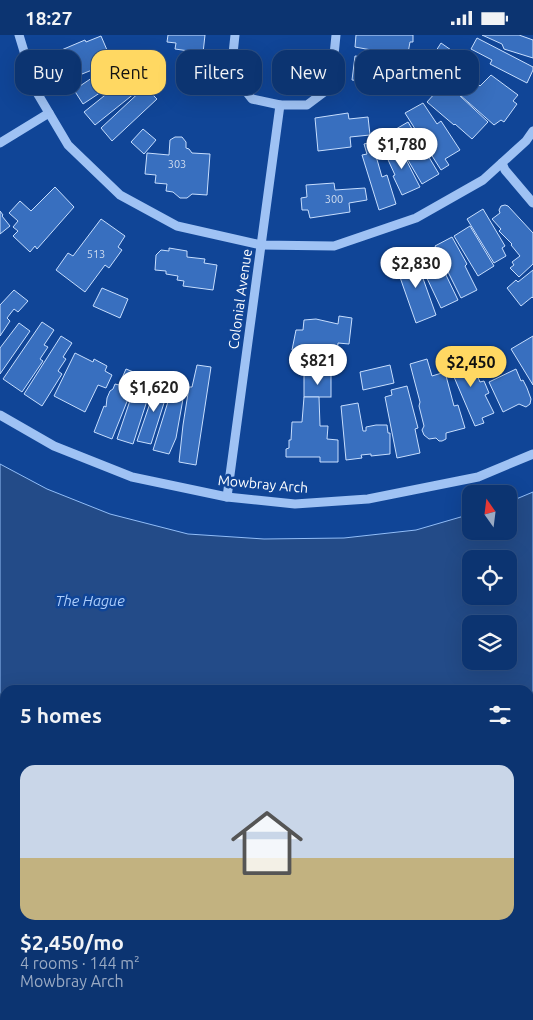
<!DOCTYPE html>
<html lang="en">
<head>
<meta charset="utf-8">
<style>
	:root { --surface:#0c3471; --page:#153c76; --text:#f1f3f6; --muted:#9aaac3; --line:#2c4f84; --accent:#ffd862 }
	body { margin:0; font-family:Ubuntu,sans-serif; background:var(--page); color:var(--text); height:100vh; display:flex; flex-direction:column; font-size:19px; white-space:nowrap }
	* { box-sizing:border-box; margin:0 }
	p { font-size:16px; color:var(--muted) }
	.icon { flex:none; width:28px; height:28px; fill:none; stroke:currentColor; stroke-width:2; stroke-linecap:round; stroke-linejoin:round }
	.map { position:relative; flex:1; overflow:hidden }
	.sheet { position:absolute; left:0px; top:650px; width:534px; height:335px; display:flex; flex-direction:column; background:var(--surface); border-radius:15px 15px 0 0; box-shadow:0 5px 20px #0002,0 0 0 1px var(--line) }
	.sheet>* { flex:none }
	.banner { position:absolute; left:15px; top:15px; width:504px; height:45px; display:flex; gap:10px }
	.needle { width:32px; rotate:346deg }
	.tools { position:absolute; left:462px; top:450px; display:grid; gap:10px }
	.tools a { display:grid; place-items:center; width:55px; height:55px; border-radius:10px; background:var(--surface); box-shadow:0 5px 20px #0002,0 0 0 1px var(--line); font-size:25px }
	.price { position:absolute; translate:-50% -42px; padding:0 11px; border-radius:18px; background:#fff; color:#222; font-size:16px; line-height:32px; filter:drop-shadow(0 1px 2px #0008) }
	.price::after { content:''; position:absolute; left:50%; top:30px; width:15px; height:11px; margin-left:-8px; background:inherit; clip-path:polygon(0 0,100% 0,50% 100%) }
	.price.current { background:var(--accent); color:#111 }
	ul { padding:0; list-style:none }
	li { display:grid; align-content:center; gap:10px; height:265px; padding:0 20px }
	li+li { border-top:1px solid var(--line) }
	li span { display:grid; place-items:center; height:155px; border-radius:15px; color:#555 }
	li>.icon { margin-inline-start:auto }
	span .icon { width:90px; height:90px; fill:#fffc; stroke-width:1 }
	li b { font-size:21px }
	h2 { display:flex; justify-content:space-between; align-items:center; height:60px; padding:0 20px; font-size:21px }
	.pill { padding:0 18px; border-radius:15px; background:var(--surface); box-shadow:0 5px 20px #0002,0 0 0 1px var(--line); font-size:18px; line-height:45px }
	.pill.current { background:var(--accent); color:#111 }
	.status { display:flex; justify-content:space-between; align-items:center; height:35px; padding:0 25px; background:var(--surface); direction:ltr }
	.status svg { height:14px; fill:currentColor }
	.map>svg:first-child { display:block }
	.water { fill:#234b88; stroke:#91bdf8; fill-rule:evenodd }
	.pier { fill:#104597 }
	.building { fill:#386fbf; stroke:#c7defe }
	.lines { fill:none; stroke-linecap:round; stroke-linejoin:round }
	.minor { stroke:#9fc2f4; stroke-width:9 }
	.major { stroke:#ecf3ff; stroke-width:12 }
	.tram { stroke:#fff; stroke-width:1 }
	.labels { text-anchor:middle; stroke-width:5; stroke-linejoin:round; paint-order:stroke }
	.number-label { font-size:11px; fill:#cddbef }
	.street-label { font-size:14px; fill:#fff; stroke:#104597 }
	.water-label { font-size:15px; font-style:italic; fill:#accdfb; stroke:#104597 }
</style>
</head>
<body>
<div class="status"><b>18:27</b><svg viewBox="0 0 49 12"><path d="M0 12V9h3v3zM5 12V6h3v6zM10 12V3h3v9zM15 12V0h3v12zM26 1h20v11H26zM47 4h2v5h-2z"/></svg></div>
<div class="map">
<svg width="533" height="985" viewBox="0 0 533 985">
	<rect width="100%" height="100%" fill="#104597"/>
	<g class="water">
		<path d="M0,429L47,454L110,479L188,499L264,504L344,503L416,495L471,479V496H509V467L533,457V682L529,685V655H5V775L0,768ZM471,524H509V561H471ZM471,589H509V626H471Z"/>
		<polygon points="80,980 285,980 283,985 79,985"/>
	</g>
	<polygon class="pier" points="0,701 5,702 5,778 0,773"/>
	<g class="building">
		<polygon points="168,0 205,0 203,18 175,14 176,8 167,7"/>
		<polygon points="356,0 413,0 413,7 410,7 408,18 388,18 355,12"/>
		<polygon points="482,0 519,0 533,5 533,23 504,14 502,9"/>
		<polygon points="101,1 107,15 97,20 102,31 67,45 59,29 52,27 51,23 52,19 85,5 86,7"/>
		<polygon points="477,3 533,32 533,35 527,48 490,29 492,25 471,14"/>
		<polygon points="441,8 454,17 447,28 434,19"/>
		<polygon points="355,21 407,27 405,43 394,42 393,50 352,45"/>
		<polygon points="123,22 133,36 83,69 74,55"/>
		<polygon points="134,37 145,50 95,90 84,77"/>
		<polygon points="491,40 518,60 513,66 517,69 504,87 501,85 494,90 460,60 469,50 474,54 478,49 480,51"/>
		<polygon points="445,47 488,87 472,104 455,89 454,90 427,67"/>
		<polygon points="145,52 157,64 112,106 101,93"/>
		<polygon points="423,68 437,89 441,86 460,115 445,124 449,130 441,135 405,78"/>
		<polygon points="348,78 349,84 368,82 370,100 350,102 351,112 318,116 315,83"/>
		<polygon points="408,87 439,139 422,149 395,103 399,100 396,94"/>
		<polygon points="143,94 156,105 144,119 131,107"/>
		<polygon points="175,102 182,102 186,107 186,113 189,114 192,118 210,119 207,160 192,159 187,163 180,163 173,157 166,156 167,149 155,148 156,140 145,139 147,118 169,120 170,105"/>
		<polygon points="372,107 382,142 387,140 396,169 379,175 362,120 367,119 364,109"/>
		<polygon points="398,109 420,152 402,160 393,141 395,140 384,116"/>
		<polygon points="334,148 335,155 365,153 367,165 349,168 350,177 310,183 308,175 302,175 301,163 307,162 306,150"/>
		<polygon points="55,152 74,172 37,214 35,211 30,217 13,201 18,196 13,192 18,186 9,178 20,166 31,176"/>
		<polygon points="505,170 508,171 533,198 533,229 519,242 510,233 514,230 512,227 520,221 511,210 512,209 499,196 501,194 492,184 500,178 499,175 501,171"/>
		<polygon points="483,174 505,211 502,213 506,221 494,228 467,184"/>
		<polygon points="0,176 3,180 2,181 10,191 0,199"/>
		<polygon points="101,184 125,201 118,212 122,215 109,233 105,230 85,257 56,235 68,218 73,221"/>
		<polygon points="470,191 494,231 478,241 454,201"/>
		<polygon points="452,202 467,229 465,231 477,255 461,263 435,211"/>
		<polygon points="169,213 187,216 187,222 205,224 204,228 217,230 213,255 183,251 184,246 177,245 178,241 166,239 166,236 155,235 156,220 161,215 169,216"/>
		<polygon points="430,213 431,216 434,215 458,265 441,273 417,222 420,220 419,218"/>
		<polygon points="415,221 436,280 416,288 395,228"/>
		<polygon points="533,235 533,263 532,262 521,271 507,253 516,245 518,247"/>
		<polygon points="102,253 128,264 120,283 93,271"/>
		<polygon points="14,255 28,266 18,277 14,274 7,283 10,286 0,301 0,270"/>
		<polygon points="339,281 352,283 349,309 338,308 336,332 298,328 299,317 292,315 296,295 303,295 304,285 316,284 338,289"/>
		<polygon points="42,287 54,295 44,310 48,312 40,324 43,326 22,357 3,344"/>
		<polygon points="19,288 30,296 0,339 0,313"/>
		<polygon points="61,301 72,308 63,322 66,324 58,336 62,339 42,371 24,359"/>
		<polygon points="533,301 533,350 511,314"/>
		<polygon points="466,315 480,347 484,346 489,358 485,360 494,378 482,383 484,388 475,391 448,328 455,324 454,320"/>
		<polygon points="75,318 93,327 94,324 107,331 105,336 112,340 106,353 98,350 85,377 54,361"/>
		<polygon points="427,324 432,341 445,337 454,371 458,370 465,393 446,398 446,404 442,406 439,406 436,403 429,404 424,400 422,395 424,391 419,371 420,367 410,329"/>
		<polygon points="197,330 211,332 196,430 179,427 183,390 189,352 192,352"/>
		<polygon points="390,330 394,348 363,355 360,337"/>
		<polygon points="126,334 136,338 130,353 132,354 112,404 94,397 104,371 106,372 107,363 110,356 113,354 115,349 119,350"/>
		<polygon points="516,334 521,346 523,345 527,353 531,364 530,369 526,372 519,369 503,377 489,347"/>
		<rect x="304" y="340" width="27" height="22"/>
		<polygon points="138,342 153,347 133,409 117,404"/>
		<polygon points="175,344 186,347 176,403 169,419 153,415"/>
		<polygon points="158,345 170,349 151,409 137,406"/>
		<polygon points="407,351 418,393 415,394 420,418 397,423 385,362 392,360 391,355"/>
		<polygon points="304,362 319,362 320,391 328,391 327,404 338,405 338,427 320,427 320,422 286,422 286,414 289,413 289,405 291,405 292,387 302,387"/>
		<polygon points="358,368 363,396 366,396 366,392 376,390 387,390 388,398 390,398 390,419 371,421 371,419 361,420 362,423 346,425 341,371"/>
		<rect x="12" y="980" width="58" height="5"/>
	</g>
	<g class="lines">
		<g class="minor">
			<polyline points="19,0 36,56 68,110 120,160 177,191 261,210 334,211 416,183 483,145 526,106 533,96"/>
			<polyline points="235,0 231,37 252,64 280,70 307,70 327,55 334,20 336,0"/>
			<polyline points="0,108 49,78"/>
			<polyline points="502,128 505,135 533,168"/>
			<polyline points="0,380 54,411 132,442 227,462 295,469 368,464 478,442 533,419"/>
			<polyline points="227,462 280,70"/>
			<polyline points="0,939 5,939"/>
			<polyline points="0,985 5,957"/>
		</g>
		<g class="major">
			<polyline points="0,723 5,725"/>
			<polyline points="0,757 5,759"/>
			<polyline points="529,902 533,903"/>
			<polyline points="529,935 533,935"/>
		</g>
		<g class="tram">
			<polyline points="0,791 5,793"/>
			<polyline points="0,805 5,807"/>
			<polyline points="529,965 533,966"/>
			<polyline points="529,978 533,978"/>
		</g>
	</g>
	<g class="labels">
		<g class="number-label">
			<text x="177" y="133">303</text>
			<text x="334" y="168">300</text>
			<text x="96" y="223">513</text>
		</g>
		<g class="street-label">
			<text transform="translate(240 264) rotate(-82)" y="5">Colonial Avenue</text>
			<text transform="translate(263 449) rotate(5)" y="5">Mowbray Arch</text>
		</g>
		<g class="water-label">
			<text x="90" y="571">The Hague</text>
		</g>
	</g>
</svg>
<div class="tools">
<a><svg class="needle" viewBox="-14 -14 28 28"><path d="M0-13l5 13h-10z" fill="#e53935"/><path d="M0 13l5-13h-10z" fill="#9aaac3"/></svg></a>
<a><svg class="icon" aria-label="locate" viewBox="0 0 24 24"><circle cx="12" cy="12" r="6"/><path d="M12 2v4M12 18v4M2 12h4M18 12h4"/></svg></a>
<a><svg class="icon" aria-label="layers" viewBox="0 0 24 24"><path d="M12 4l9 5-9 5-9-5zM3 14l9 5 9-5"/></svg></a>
</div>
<b class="price" style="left:402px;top:135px">$1,780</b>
<b class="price" style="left:416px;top:254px">$2,830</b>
<b class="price" style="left:318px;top:351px">$821</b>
<b class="price current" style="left:471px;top:353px">$2,450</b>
<b class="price" style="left:154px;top:378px">$1,620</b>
<div class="banner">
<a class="pill">Buy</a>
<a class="pill current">Rent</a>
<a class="pill">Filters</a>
<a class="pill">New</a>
<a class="pill">Apartment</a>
</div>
<section class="sheet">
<h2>5 homes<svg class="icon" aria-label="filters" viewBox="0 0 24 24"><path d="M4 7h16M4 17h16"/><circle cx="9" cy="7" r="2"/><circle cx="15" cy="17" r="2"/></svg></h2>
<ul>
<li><span style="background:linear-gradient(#c9d6e8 60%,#c2b280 0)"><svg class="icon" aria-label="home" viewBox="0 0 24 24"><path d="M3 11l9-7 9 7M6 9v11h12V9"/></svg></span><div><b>$2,450/mo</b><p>4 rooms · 144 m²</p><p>Mowbray Arch</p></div></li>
</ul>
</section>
</div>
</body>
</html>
